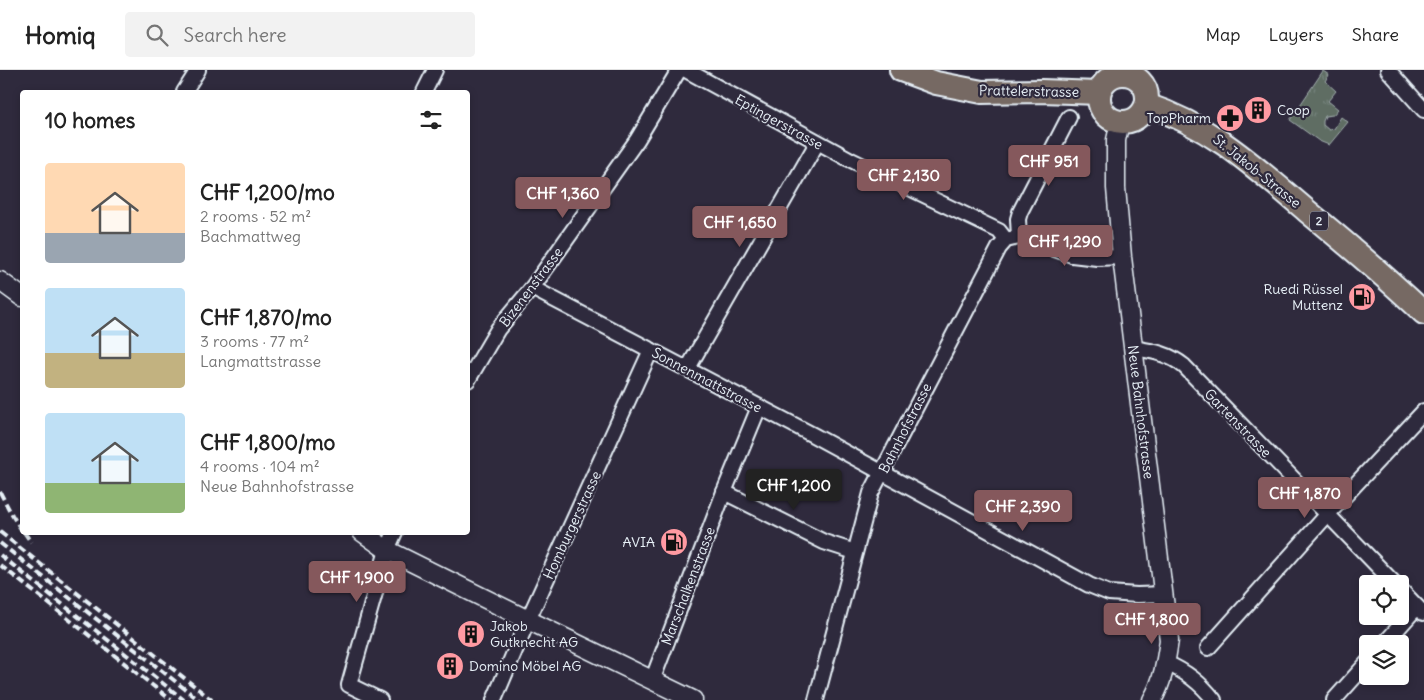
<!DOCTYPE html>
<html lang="en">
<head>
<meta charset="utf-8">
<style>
	:root { --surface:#fff; --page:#f2f2f2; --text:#222; --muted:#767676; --line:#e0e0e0; --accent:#85585c }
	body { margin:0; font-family:Delius,sans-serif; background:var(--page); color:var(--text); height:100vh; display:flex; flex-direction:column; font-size:19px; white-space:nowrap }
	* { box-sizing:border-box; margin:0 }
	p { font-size:16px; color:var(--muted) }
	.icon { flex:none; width:28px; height:28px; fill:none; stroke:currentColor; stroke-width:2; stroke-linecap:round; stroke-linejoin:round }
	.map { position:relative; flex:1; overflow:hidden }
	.sheet { position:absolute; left:20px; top:20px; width:450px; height:445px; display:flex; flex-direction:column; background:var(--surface); border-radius:5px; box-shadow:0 2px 8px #0003 }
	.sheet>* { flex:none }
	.tools { position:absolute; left:1359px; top:505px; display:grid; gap:10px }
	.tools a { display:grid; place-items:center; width:50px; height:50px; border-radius:5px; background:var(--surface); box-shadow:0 2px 8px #0003; font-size:25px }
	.price { position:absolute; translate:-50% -42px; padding:0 11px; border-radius:5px; background:var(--accent); color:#fff; font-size:16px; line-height:32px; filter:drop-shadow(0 1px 2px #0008) }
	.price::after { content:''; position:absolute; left:50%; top:30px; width:15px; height:11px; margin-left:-8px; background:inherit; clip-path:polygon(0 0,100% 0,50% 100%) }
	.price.on { background:#222; color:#fff }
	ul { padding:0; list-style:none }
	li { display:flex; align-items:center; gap:15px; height:125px; padding:0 25px }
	li span { display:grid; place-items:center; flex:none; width:140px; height:100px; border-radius:5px; color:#555 }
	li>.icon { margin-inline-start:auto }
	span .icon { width:60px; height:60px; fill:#fffc; stroke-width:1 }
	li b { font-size:21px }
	h2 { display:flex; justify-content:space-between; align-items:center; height:60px; padding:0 25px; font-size:21px }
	header { display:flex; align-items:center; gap:30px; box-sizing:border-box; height:70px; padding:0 25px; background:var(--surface); border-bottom:1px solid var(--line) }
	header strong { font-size:24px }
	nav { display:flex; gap:28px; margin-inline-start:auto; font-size:18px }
	.search { width:350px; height:45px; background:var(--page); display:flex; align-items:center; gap:12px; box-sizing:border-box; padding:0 18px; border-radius:5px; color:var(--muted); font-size:19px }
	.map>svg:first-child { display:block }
	.grass { fill:url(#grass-tufts); stroke:#a3afae }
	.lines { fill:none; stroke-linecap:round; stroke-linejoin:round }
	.minor-casing { stroke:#e8f1f8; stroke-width:18 }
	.tertiary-casing { stroke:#e8f1f8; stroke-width:21 }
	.primary-casing { stroke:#e8f1f8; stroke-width:26 }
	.minor { stroke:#2f2a3d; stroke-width:14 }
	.tertiary { stroke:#2f2a3d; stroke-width:18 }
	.primary { stroke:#766964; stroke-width:22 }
	.rail { stroke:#e8f1f8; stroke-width:4; stroke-dasharray:8 4; stroke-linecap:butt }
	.labels { text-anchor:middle; stroke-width:4.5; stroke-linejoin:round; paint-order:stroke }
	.shield { fill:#2f2a3d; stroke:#b0b5c0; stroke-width:1 }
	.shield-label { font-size:12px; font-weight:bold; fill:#e8f1f8 }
	.street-label { font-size:14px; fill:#e8f1f8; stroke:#2f2a3d }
	.poi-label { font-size:14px; fill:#e8f1f8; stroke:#2f2a3d; text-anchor:start }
</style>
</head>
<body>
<header>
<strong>Homiq</strong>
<div class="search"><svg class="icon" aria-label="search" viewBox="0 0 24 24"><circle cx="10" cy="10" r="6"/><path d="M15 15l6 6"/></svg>Search here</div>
<nav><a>Map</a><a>Layers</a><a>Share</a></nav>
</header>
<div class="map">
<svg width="1424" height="630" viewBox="0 0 1424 630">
	<defs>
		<pattern id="grass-tufts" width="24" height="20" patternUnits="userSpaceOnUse" patternTransform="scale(1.25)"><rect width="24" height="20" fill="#5e6d64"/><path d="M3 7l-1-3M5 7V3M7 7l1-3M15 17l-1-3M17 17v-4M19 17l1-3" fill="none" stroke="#75827b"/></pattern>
	</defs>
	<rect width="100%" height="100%" fill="#2f2a3d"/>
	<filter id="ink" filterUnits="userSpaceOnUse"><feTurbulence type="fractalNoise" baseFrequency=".02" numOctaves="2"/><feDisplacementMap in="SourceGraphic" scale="10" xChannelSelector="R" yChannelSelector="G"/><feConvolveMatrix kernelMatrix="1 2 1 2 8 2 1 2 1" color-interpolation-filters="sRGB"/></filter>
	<g filter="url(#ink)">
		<polygon class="grass" points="1323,1 1329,5 1325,11 1336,21 1328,31 1338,39 1333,45 1325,46 1323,51 1323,55 1329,60 1334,59 1341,47 1348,52 1329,75 1319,71 1290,50"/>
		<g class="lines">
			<g class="minor-casing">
				<g id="minor">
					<polyline points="686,0 849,89 999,161 1006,170"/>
					<polyline points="1388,0 1424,40"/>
					<polyline points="184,22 198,0"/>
					<polyline points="424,22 435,0"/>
					<polyline points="1019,167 1018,149 1020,142 1069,47"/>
					<polyline points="532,218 813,365 1089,515 1109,523 1137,525 1164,524"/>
					<path d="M1133,278C1152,281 1168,283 1184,296L1395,514"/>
					<polyline points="688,298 817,73"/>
					<polyline points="468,310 498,259 532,218 637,70 679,0"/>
					<polyline points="724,422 824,472 855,482"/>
					<polyline points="1400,519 1423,543"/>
					<polyline points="1384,574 1417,537"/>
					<polyline points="1208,578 1327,445 1424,341"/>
					<path d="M1166,593C1185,601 1201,613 1214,630"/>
					<polyline points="652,611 724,422 759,337"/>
					<polyline points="380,630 349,615 387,480 395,462"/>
					<polyline points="494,630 528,550 651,280"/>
					<polyline points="816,630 871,423 999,178 1006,170 1019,167 1072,185 1097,188 1122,187"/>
					<polyline points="1334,630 1368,592"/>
				</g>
			</g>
			<g class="tertiary-casing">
				<g id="tertiary">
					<polyline points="1125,3 1126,0"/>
					<path d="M1120,52L1116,70V118L1122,187L1169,570C1166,591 1163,612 1152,630"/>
					<polyline points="0,211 22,227"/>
					<polyline points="362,462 387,480 528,550 693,630"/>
				</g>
			</g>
			<g class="primary-casing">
				<g id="primary">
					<polyline points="901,0 936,13 982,22 1042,21 1099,23"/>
					<circle cx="1123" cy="28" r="24"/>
					<path d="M1147,35C1213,57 1255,97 1307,141C1347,174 1386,207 1424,243"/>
				</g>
			</g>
			<use href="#minor" class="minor"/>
			<use href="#tertiary" class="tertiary"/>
			<use href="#primary" class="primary"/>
			<g class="rail">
				<polyline points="0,422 12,445 22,461"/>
				<polyline points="0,462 212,630"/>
				<polyline points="24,462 31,472"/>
				<polyline points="0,473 199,630"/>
				<polyline points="0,485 184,630"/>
				<polyline points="0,495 171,630"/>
			</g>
		</g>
	</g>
	<defs>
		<g id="building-disc" transform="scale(1.4375)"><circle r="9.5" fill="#ff9aa2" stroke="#2f2a3d"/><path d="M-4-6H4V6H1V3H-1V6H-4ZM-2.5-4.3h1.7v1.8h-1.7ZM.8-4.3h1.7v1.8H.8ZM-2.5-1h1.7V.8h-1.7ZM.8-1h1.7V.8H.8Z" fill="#111"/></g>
		<g id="pharmacy-disc" transform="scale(1.4375)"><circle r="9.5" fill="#ff9aa2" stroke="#2f2a3d"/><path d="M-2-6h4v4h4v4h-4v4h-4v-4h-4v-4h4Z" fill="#111"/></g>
		<g id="fuel-disc" transform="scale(1.4375)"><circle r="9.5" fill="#ff9aa2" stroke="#2f2a3d"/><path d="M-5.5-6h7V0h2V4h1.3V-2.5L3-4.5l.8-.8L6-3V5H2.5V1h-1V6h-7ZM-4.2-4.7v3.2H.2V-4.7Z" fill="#111"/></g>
	</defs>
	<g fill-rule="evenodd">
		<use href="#building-disc" x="1258" y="40"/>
		<use href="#pharmacy-disc" x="1230" y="48"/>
		<use href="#fuel-disc" x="1362" y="227"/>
		<use href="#fuel-disc" x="674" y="472"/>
		<use href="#building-disc" x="471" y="564"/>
		<use href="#building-disc" x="450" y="596"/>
	</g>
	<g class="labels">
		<rect class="shield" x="1310" y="141.5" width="18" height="19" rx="4"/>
		<g class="shield-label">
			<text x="1319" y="155">2</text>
		</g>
		<g class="street-label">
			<text transform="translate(1029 21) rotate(1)" y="5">Prattelerstrasse</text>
			<text transform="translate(779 52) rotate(29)" y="5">Eptingerstrasse</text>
			<text transform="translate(1257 101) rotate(39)" y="5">St. Jakob-Strasse</text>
			<text transform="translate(531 217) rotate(-53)" y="5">Bizenenstrasse</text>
			<text transform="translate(707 310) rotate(28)" y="5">Sonnenmattstrasse</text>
			<text transform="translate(1141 342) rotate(83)" y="5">Neue Bahnhofstrasse</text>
			<text transform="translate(1238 353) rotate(46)" y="5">Gartenstrasse</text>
			<text transform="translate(905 358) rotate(-63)" y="5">Bahnhofstrasse</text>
			<text transform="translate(572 455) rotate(-65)" y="5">Homburgerstrasse</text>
			<text transform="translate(688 516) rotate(-69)" y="5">Marschalkenstrasse</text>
		</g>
		<g class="poi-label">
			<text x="1277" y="45">Coop</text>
			<text x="1211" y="53" text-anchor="end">TopPharm</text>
			<text x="1343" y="224" text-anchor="end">Ruedi Rüssel<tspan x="1343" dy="16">Muttenz</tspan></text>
			<text x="655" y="477" text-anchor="end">AVIA</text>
			<text x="490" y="561">Jakob<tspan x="490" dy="16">Gutknecht AG</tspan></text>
			<text x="469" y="601">Domino Möbel AG</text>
		</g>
	</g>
</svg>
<div class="tools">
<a><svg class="icon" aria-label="locate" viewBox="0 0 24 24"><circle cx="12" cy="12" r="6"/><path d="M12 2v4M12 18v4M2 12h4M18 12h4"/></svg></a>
<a><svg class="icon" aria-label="layers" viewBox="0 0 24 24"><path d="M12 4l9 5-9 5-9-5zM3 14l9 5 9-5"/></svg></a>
</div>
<b class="price" style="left:1049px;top:117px">CHF 951</b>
<b class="price" style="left:904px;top:131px">CHF 2,130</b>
<b class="price" style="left:563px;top:149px">CHF 1,360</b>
<b class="price" style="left:740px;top:178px">CHF 1,650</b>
<b class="price" style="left:1065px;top:197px">CHF 1,290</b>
<b class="price on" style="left:794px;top:441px">CHF 1,200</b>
<b class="price" style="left:1305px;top:449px">CHF 1,870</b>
<b class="price" style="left:1023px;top:462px">CHF 2,390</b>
<b class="price" style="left:357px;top:533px">CHF 1,900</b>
<b class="price" style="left:1152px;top:575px">CHF 1,800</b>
<section class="sheet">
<h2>10 homes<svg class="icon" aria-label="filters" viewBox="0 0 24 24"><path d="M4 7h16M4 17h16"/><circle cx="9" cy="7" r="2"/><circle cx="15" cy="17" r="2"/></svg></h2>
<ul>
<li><span style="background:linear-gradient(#ffd9b3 70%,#9aa5b1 0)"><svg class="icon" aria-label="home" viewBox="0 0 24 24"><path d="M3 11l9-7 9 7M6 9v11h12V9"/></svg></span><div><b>CHF 1,200/mo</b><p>2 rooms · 52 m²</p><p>Bachmattweg</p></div></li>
<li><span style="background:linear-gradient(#bfe0f5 65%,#c2b280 0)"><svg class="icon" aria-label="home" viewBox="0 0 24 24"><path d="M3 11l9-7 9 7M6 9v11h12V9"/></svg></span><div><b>CHF 1,870/mo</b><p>3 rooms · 77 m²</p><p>Langmattstrasse</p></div></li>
<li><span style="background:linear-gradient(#bfe0f5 70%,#8fb573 0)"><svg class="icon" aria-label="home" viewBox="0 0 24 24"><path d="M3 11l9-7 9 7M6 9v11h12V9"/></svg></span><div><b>CHF 1,800/mo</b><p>4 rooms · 104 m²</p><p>Neue Bahnhofstrasse</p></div></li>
</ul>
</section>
</div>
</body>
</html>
